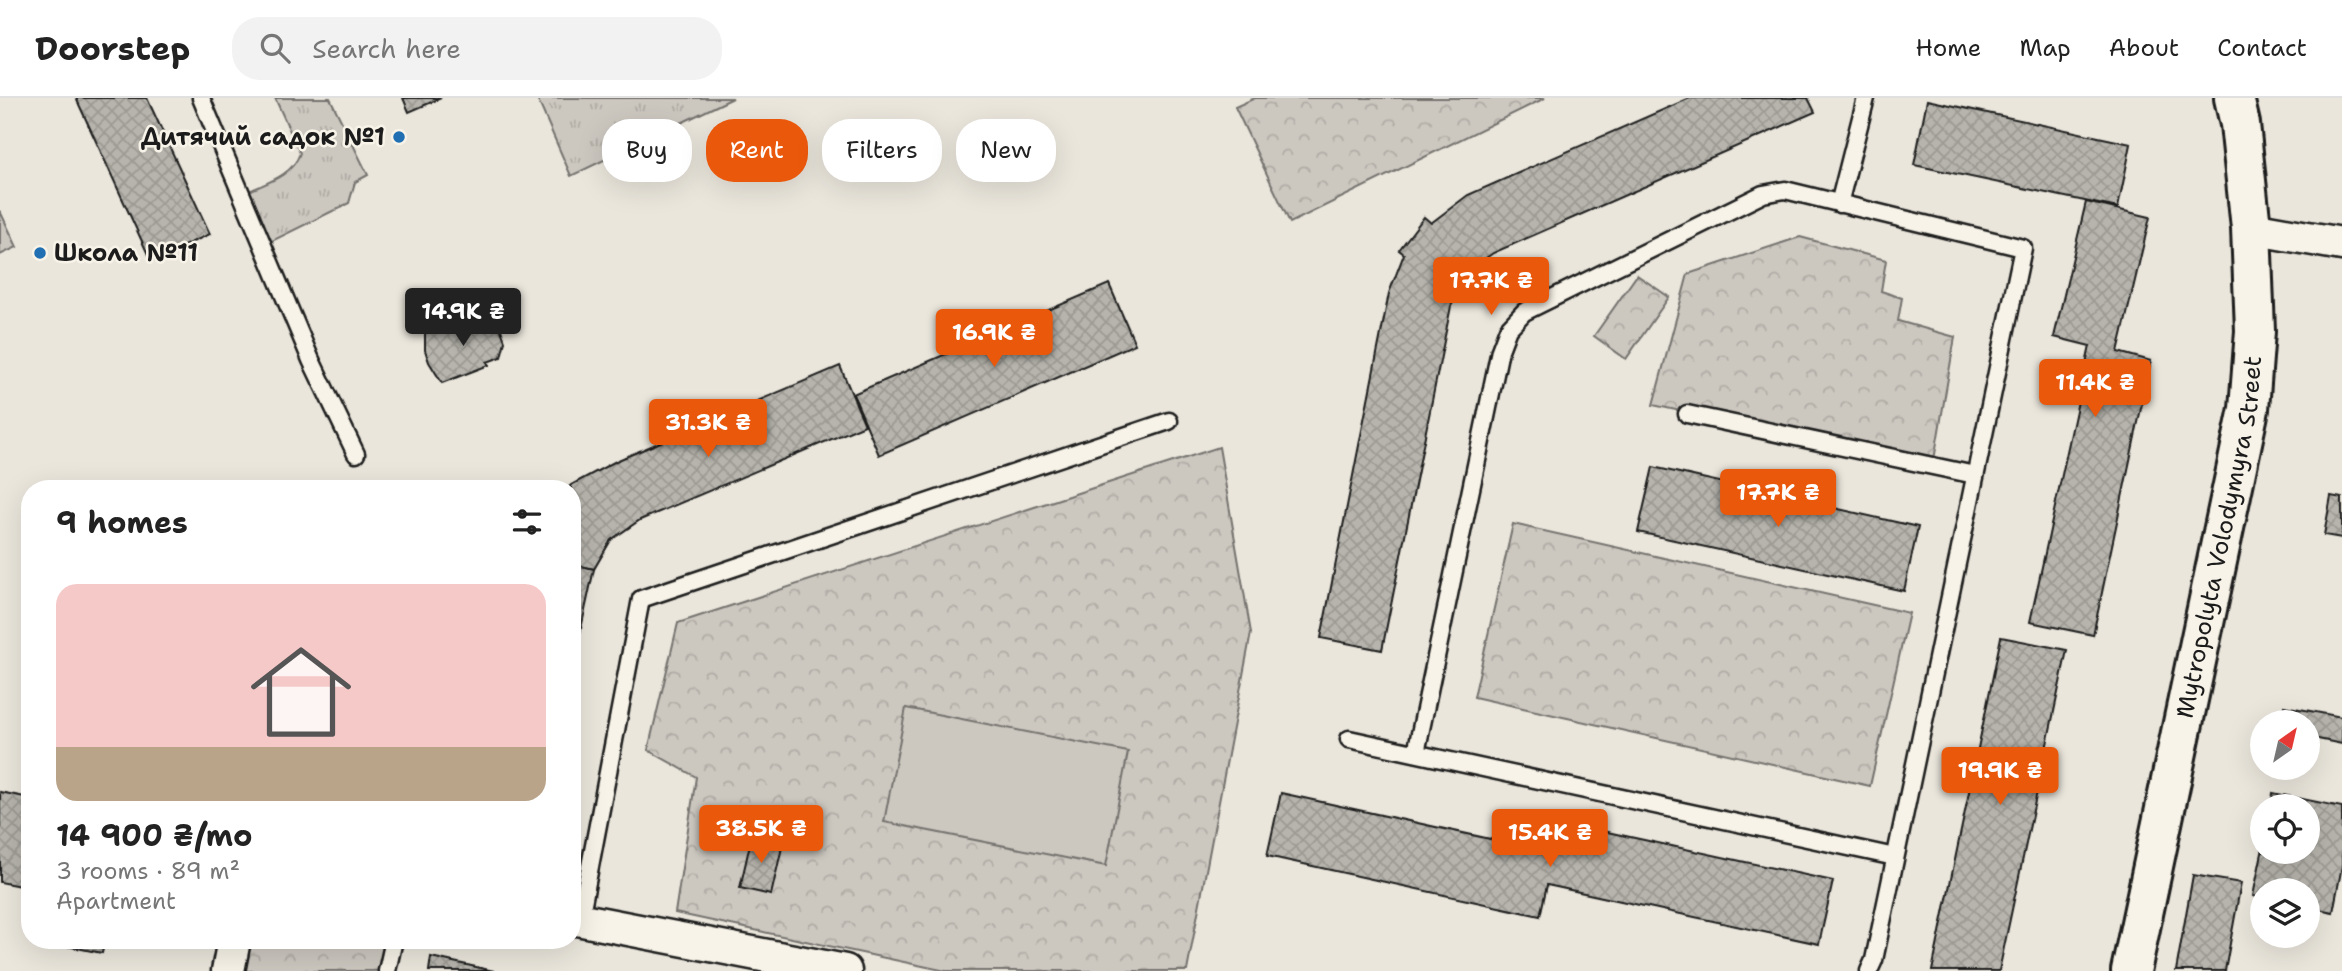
<!DOCTYPE html>
<html lang="en">
<head>
<meta charset="utf-8">
<style>
	:root { --surface:#fff; --page:#f2f2f2; --text:#222; --muted:#767676; --line:#e0e0e0; --accent:#ea580c }
	body { margin:0; font-family:"Shantell Sans",sans-serif; background:var(--page); color:var(--text); height:100vh; display:flex; flex-direction:column; font-size:26px; white-space:nowrap }
	* { box-sizing:border-box; margin:0 }
	p { font-size:23px; color:var(--muted) }
	.icon { flex:none; width:38px; height:38px; fill:none; stroke:currentColor; stroke-width:2; stroke-linecap:round; stroke-linejoin:round }
	.map { position:relative; flex:1; overflow:hidden }
	.panel { position:absolute; left:21px; top:382px; width:560px; height:469px; display:flex; flex-direction:column; background:var(--surface); border-radius:28px; box-shadow:0 7px 28px #0002 }
	.panel>* { flex:none }
	.hud { position:absolute; left:602px; top:21px; width:665px; height:63px; display:flex; gap:14px }
	.needle { width:46px; rotate:34deg }
	.controls { position:absolute; left:2250px; top:612px; display:grid; gap:14px }
	.controls a { display:grid; place-items:center; width:70px; height:70px; border-radius:50%; background:var(--surface); box-shadow:0 7px 28px #0002; font-size:35px }
	.price { position:absolute; translate:-50% -60px; padding:0 16px; border-radius:7px; background:var(--accent); color:#fff; font-size:23px; line-height:46px; filter:drop-shadow(0 2px 4px #0008) }
	.price::after { content:''; position:absolute; left:50%; top:42px; width:21px; height:16px; margin-left:-10px; background:inherit; clip-path:polygon(0 0,100% 0,50% 100%) }
	.price.on { background:#222; color:#fff }
	ul { padding:0; list-style:none }
	li { display:grid; align-content:center; gap:14px; height:371px; padding:0 35px }
	li+li { border-top:2px solid var(--line) }
	li span { display:grid; place-items:center; height:217px; border-radius:21px; color:#555 }
	li>.icon { margin-inline-start:auto }
	span .icon { width:126px; height:126px; fill:#fffc; stroke-width:1 }
	li b { font-size:30px }
	h2 { display:flex; justify-content:space-between; align-items:center; height:84px; padding:0 35px; font-size:30px }
	.tag { padding:0 24px; border-radius:28px; background:var(--surface); box-shadow:0 7px 28px #0002; font-size:24px; line-height:63px }
	.tag.on { background:var(--accent); color:#fff }
	header { display:flex; align-items:center; gap:42px; box-sizing:border-box; height:98px; padding:0 35px; background:var(--surface); border-bottom:2px solid var(--line) }
	header strong { font-size:33px }
	nav { display:flex; gap:38px; margin-inline-start:auto; font-size:24px }
	.search { width:490px; height:63px; background:var(--page); display:flex; align-items:center; gap:18px; box-sizing:border-box; padding:0 24px; border-radius:28px; color:var(--muted); font-size:26px }
	.map>svg:first-child { display:block }
	.grass { fill:url(#grass-tufts); stroke:#74726e; stroke-width:2 }
	.park { fill:url(#park-crowns); stroke:#74726e; stroke-width:2 }
	.garden { fill:#ccc8c0; stroke:#74726e; stroke-width:2 }
	.building { fill:url(#building-cross-hatch); stroke:#1c1c1c; stroke-width:2 }
	.lines { fill:none; stroke-linecap:round; stroke-linejoin:round }
	.lane-casing { stroke:#1c1c1c; stroke-width:21 }
	.street-casing { stroke:#1c1c1c; stroke-width:37 }
	.secondary-casing { stroke:#1c1c1c; stroke-width:44 }
	.lane { stroke:#f7f3e8; stroke-width:16 }
	.street { stroke:#f7f3e8; stroke-width:32 }
	.secondary { stroke:#f7f3e8; stroke-width:38 }
	.poi-dot { fill:#1f6fb2; stroke:#f7f3e8; stroke-width:2.5 }
	.labels { text-anchor:middle; stroke-width:5; stroke-linejoin:round; paint-order:stroke }
	.poi-label { font-size:24px; font-weight:bold; fill:#1c1c1c; stroke:#f7f3e8; text-anchor:end }
	.street-label { font-size:24px; fill:#1c1c1c; stroke:#f7f3e8 }
</style>
</head>
<body>
<header>
<strong>Doorstep</strong>
<div class="search"><svg class="icon" aria-label="search" viewBox="0 0 24 24"><circle cx="10" cy="10" r="6"/><path d="M15 15l6 6"/></svg>Search here</div>
<nav><a>Home</a><a>Map</a><a>About</a><a>Contact</a></nav>
</header>
<div class="map">
<svg width="2342" height="873" viewBox="0 0 2342 873">
	<defs>
		<pattern id="grass-tufts" width="24" height="20" patternUnits="userSpaceOnUse" patternTransform="scale(1.75)"><rect width="24" height="20" fill="#ccc8c0"/><path d="M3 7l-1-3M5 7V3M7 7l1-3M15 17l-1-3M17 17v-4M19 17l1-3" fill="none" stroke="#afaba4"/></pattern>
		<pattern id="park-crowns" width="20" height="18" patternUnits="userSpaceOnUse" patternTransform="scale(1.75)"><rect width="20" height="18" fill="#ccc8c0"/><path d="M2 6a3 3 0 1 1 6 0M12 15a3 3 0 1 1 6 0" fill="none" stroke="#afaba4"/></pattern>
		<pattern id="building-cross-hatch" width="8" height="8" patternUnits="userSpaceOnUse" patternTransform="scale(1.75)"><rect width="8" height="8" fill="#b6b4ac"/><path d="M0 0l8 8M0 8l8-8" fill="none" stroke="#9c9a93"/></pattern>
	</defs>
	<rect width="100%" height="100%" fill="#eae6dc"/>
	<filter id="ink" filterUnits="userSpaceOnUse"><feTurbulence type="fractalNoise" baseFrequency=".0143" numOctaves="2"/><feDisplacementMap in="SourceGraphic" scale="14" xChannelSelector="R" yChannelSelector="G"/><feConvolveMatrix kernelMatrix="1 2 1 2 8 2 1 2 1" color-interpolation-filters="sRGB"/></filter>
	<g filter="url(#ink)">
		<g class="grass">
			<path d="M275,0H330L368,77L355,84L349,105L268,145L247,94C268,84 292,78 300,55Z"/>
			<polygon points="537,0 733,0 571,78"/>
		</g>
		<g class="park">
			<polygon points="1255,0 1545,0 1290,125 1235,9"/>
			<polygon points="1800,139 1886,162 1881,193 1902,200 1898,223 1955,239 1933,368 1653,307 1688,176"/>
			<polygon points="1637,177 1669,199 1626,261 1594,238"/>
			<polygon points="1219,349 1251,535 1187,873 946,873 675,815 696,679 648,652 678,525"/>
			<polygon points="1513,426 1909,515 1870,688 1474,599"/>
			<polygon points="234,842 394,842 387,873 228,873"/>
		</g>
		<g class="garden">
			<polygon points="0,113 17,149 0,157"/>
			<polygon points="906,610 1128,654 1106,768 884,724"/>
		</g>
		<g class="building">
			<polygon points="76,0 147,0 210,136 151,163"/>
			<polygon points="403,0 441,0 409,14"/>
			<polygon points="1690,0 1808,0 1815,14 1493,155 1475,168 1451,208 1382,552 1321,540 1389,195 1404,156 1399,152 1424,119 1431,125 1468,97"/>
			<polygon points="1927,2 2131,46 2118,110 1914,67"/>
			<polygon points="2086,104 2150,119 2118,254 2151,263 2093,537 2030,524 2090,248 2054,239"/>
			<polygon points="1109,186 1135,246 879,357 853,296"/>
			<polygon points="473,220 474,224 487,220 500,229 505,243 501,259 487,264 489,267 442,285 429,264 425,252 425,235"/>
			<polygon points="840,268 865,327 640,422 611,442 594,471 572,466 572,390 568,390 571,387 616,363"/>
			<polygon points="1653,369 1918,429 1904,493 1638,434"/>
			<polygon points="2331,398 2342,400 2342,440 2324,437"/>
			<polygon points="572,466 594,471 572,572"/>
			<polygon points="2001,539 2067,552 1999,873 1932,873"/>
			<polygon points="2284,608 2342,619 2342,646 2308,639 2308,625 2281,625"/>
			<polygon points="0,694 30,700 30,790 0,784"/>
			<polygon points="1281,695 1554,755 1561,724 1833,783 1819,846 1547,787 1540,818 1267,758"/>
			<polygon points="2273,695 2342,709 2342,768 2333,814 2308,809 2308,793 2263,793 2263,800 2253,798 2263,750 2263,754 2308,754 2308,709 2271,709"/>
			<polygon points="752,737 783,745 771,797 740,790"/>
			<polygon points="2193,777 2241,785 2225,873 2176,873"/>
			<polygon points="37,842 105,842 102,855"/>
			<polygon points="431,859 494,873 429,873"/>
		</g>
		<g class="lines">
			<g class="lane-casing">
				<g id="lane">
					<polyline points="201,0 311,262 356,356"/>
					<polyline points="1839,106 1866,0"/>
					<polyline points="1687,316 1975,377"/>
					<polyline points="1349,641 1895,759"/>
					<polyline points="1416,655 1500,252 1508,231 1524,214 1763,96 1785,92 2023,150 1874,862 1869,873"/>
					<polyline points="580,821 641,501 1169,323"/>
					<polyline points="387,873 394,842"/>
				</g>
			</g>
			<g class="street-casing">
				<g id="street">
					<polyline points="2251,130 2342,146"/>
					<polyline points="572,820 845,873"/>
					<polyline points="228,873 234,842"/>
				</g>
			</g>
			<g class="secondary-casing">
				<g id="secondary">
					<path id="s1" d="M2131,873L2249,311L2255,233L2251,130L2240,26L2234,0"/>
				</g>
			</g>
			<use href="#lane" class="lane"/>
			<use href="#street" class="street"/>
			<use href="#secondary" class="secondary"/>
		</g>
	</g>
	<g class="poi-dot">
		<circle cx="399" cy="39" r="7"/>
		<circle cx="40" cy="155" r="7"/>
	</g>
	<g class="labels">
		<g class="poi-label">
			<text x="385" y="47">Дитячий садок №1</text>
			<text x="54" y="163" text-anchor="start">Школа №11</text>
		</g>
		<g class="street-label">
			<text dy="8" stroke="none"><textPath href="#s1" startOffset="443">Mytropolyta Volodymyra Street</textPath></text>
		</g>
	</g>
</svg>
<div class="controls">
<a><svg class="needle" viewBox="-14 -14 28 28"><path d="M0-13l5 13h-10z" fill="#e53935"/><path d="M0 13l5-13h-10z" fill="#767676"/></svg></a>
<a><svg class="icon" aria-label="locate" viewBox="0 0 24 24"><circle cx="12" cy="12" r="6"/><path d="M12 2v4M12 18v4M2 12h4M18 12h4"/></svg></a>
<a><svg class="icon" aria-label="layers" viewBox="0 0 24 24"><path d="M12 4l9 5-9 5-9-5zM3 14l9 5 9-5"/></svg></a>
</div>
<b class="price" style="left:1491px;top:219px">17.7K ₴</b>
<b class="price on" style="left:463px;top:250px">14.9K ₴</b>
<b class="price" style="left:994px;top:271px">16.9K ₴</b>
<b class="price" style="left:2095px;top:321px">11.4K ₴</b>
<b class="price" style="left:708px;top:361px">31.3K ₴</b>
<b class="price" style="left:1778px;top:431px">17.7K ₴</b>
<b class="price" style="left:2000px;top:709px">19.9K ₴</b>
<b class="price" style="left:761px;top:767px">38.5K ₴</b>
<b class="price" style="left:1550px;top:771px">15.4K ₴</b>
<div class="hud">
<a class="tag">Buy</a>
<a class="tag on">Rent</a>
<a class="tag">Filters</a>
<a class="tag">New</a>
</div>
<section class="panel">
<h2>9 homes<svg class="icon" aria-label="filters" viewBox="0 0 24 24"><path d="M4 7h16M4 17h16"/><circle cx="9" cy="7" r="2"/><circle cx="15" cy="17" r="2"/></svg></h2>
<ul>
<li><span style="background:linear-gradient(#f6c9c9 75%,#b9a48a 0)"><svg class="icon" aria-label="home" viewBox="0 0 24 24"><path d="M3 11l9-7 9 7M6 9v11h12V9"/></svg></span><div><b>14 900 ₴/mo</b><p>3 rooms · 89 m²</p><p>Apartment</p></div></li>
</ul>
</section>
</div>
</body>
</html>
